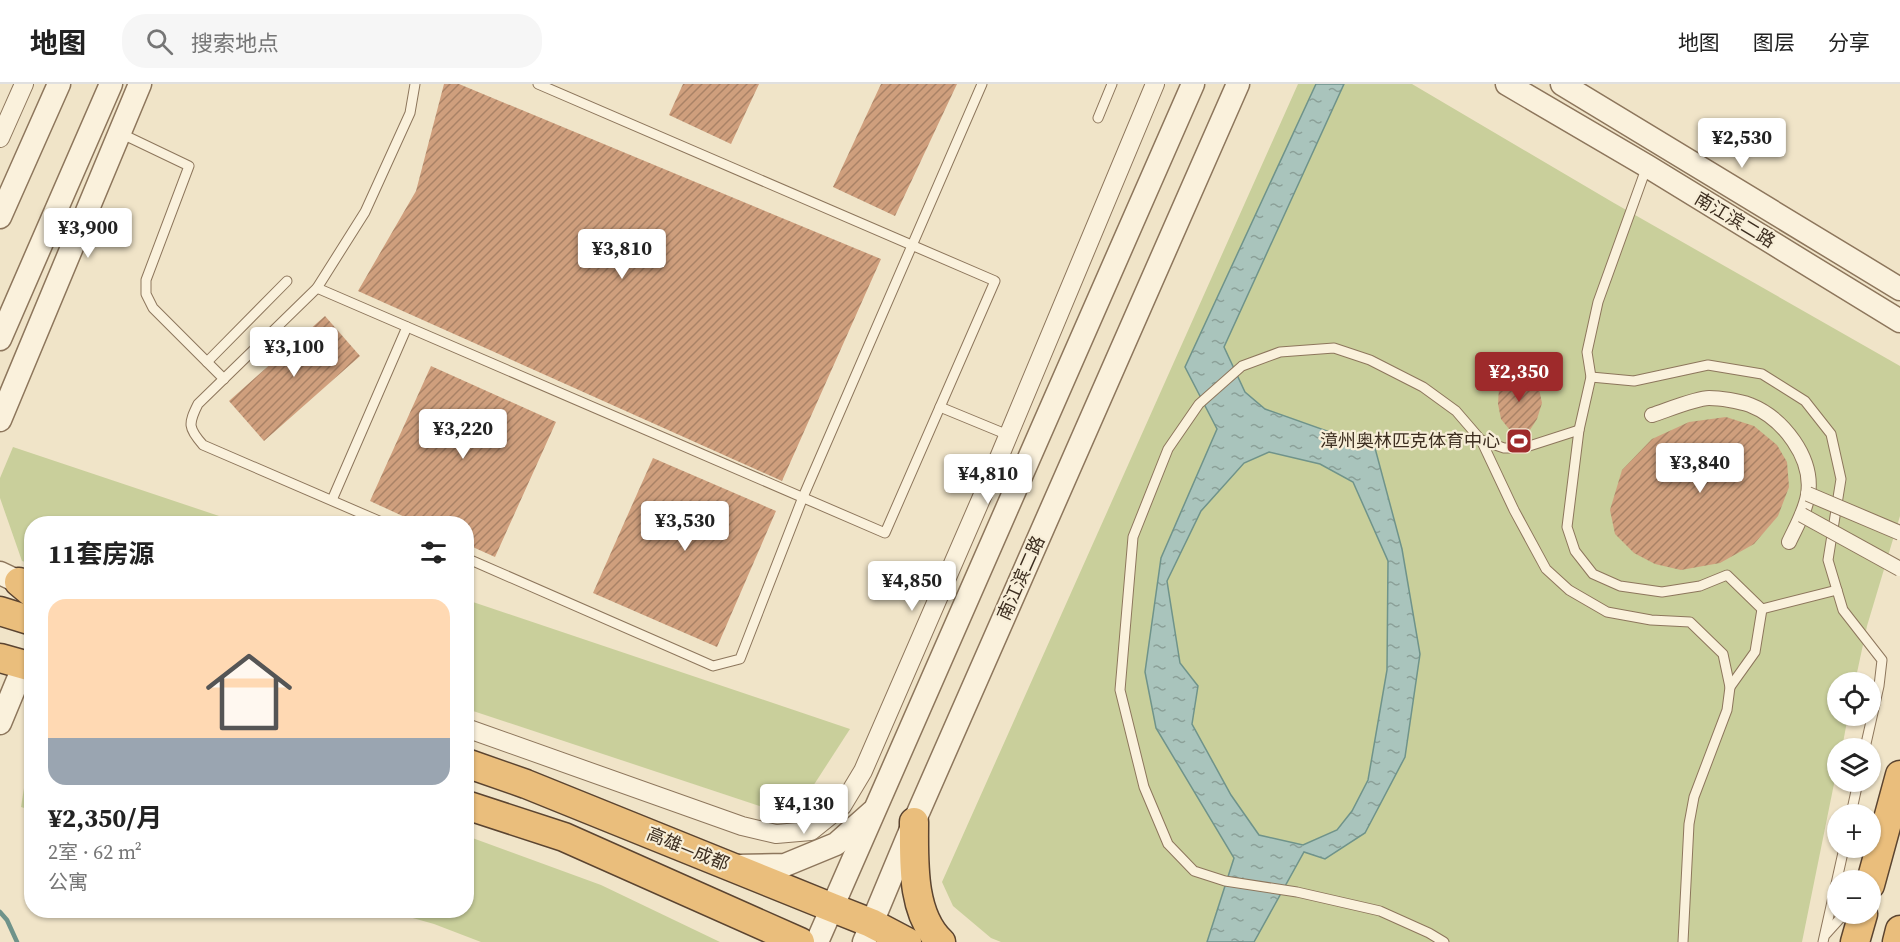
<!DOCTYPE html>
<html lang="zh">
<head>
<meta charset="utf-8">
<style>
	:root { --surface:#fff; --page:#f6f6f6; --text:#222; --muted:#767676; --line:#e0e0e0; --accent:#9e2a2b }
	body { margin:0; font-family:"Source Serif 4","Noto Sans SC",serif; background:var(--page); color:var(--text); height:100vh; display:flex; flex-direction:column; font-size:22px; white-space:nowrap }
	* { box-sizing:border-box; margin:0 }
	p { font-size:20px; color:var(--muted) }
	.icon { flex:none; width:33px; height:33px; fill:none; stroke:currentColor; stroke-width:2; stroke-linecap:round; stroke-linejoin:round }
	.map { position:relative; flex:1; overflow:hidden }
	.panel { position:absolute; left:24px; top:432px; width:450px; height:402px; display:flex; flex-direction:column; background:var(--surface); border-radius:24px; box-shadow:0 2px 4px #0004 }
	.panel>* { flex:none }
	.tools { position:absolute; left:1827px; top:588px; display:grid; gap:12px }
	.tools a { display:grid; place-items:center; width:54px; height:54px; border-radius:50%; background:var(--surface); box-shadow:0 2px 4px #0004; font-size:30px }
	.price { position:absolute; translate:-50% -51px; padding:0 14px; border-radius:6px; background:#fff; color:#222; font-size:20px; line-height:39px; filter:drop-shadow(0 2px 3px #0008) }
	.price::after { content:''; position:absolute; left:50%; top:36px; width:18px; height:14px; margin-left:-9px; background:inherit; clip-path:polygon(0 0,100% 0,50% 100%) }
	.price.on { background:var(--accent); color:#fff }
	ul { padding:0; list-style:none }
	li { display:grid; align-content:center; gap:12px; height:318px; padding:0 24px }
	li+li { border-top:2px solid var(--line) }
	li span { display:grid; place-items:center; height:186px; border-radius:18px; color:#555 }
	li>.icon { margin-inline-start:auto }
	span .icon { width:108px; height:108px; fill:#fffc; stroke-width:1 }
	li b { font-size:26px }
	h2 { display:flex; justify-content:space-between; align-items:center; height:72px; padding:0 24px; font-size:26px }
	header { display:flex; align-items:center; gap:36px; box-sizing:border-box; height:84px; padding:0 30px; background:var(--surface); border-bottom:2px solid var(--line) }
	header strong { font-size:28px }
	nav { display:flex; gap:33px; margin-inline-start:auto; font-size:21px }
	.search { width:420px; height:54px; background:var(--page); display:flex; align-items:center; gap:15px; box-sizing:border-box; padding:0 21px; border-radius:24px; color:var(--muted); font-size:22px }
	.map>svg:first-child { display:block }
	.grass { fill:#c9cf9b }
	.water { fill:url(#water-ripples); stroke:#6f938a; stroke-width:1.5; fill-rule:evenodd }
	.lines { fill:none; stroke-linecap:round; stroke-linejoin:round }
	.stream { stroke:#6f938a; stroke-width:4.5 }
	.building { fill:url(#building-hatch) }
	.service-casing { stroke:#8d765c; stroke-width:11 }
	.pedestrian-casing { stroke:#8d765c; stroke-width:16 }
	.minor-casing { stroke:#8d765c; stroke-width:20 }
	.tertiary-casing { stroke:#8d765c; stroke-width:25 }
	.trunk-casing { stroke:#5b4430; stroke-width:31 }
	.service { stroke:#faf1dc; stroke-width:9 }
	.pedestrian { stroke:#faf1dc; stroke-width:14 }
	.minor { stroke:#faf1dc; stroke-width:18 }
	.tertiary { stroke:#faf1dc; stroke-width:22 }
	.trunk { stroke:#eabe7c; stroke-width:28 }
	.pedestrian-bridge-casing { stroke:#8d765c; stroke-width:16; stroke-linecap:butt }
	.pedestrian-bridge { stroke:#faf1dc; stroke-width:14 }
	.labels { text-anchor:middle; stroke-width:4.5; stroke-linejoin:round; paint-order:stroke }
	.street-label { font-size:18px; fill:#3d2e20; stroke:#f7eed8 }
	.poi-label { font-size:18px; fill:#3d2e20; stroke:#f7eed8; text-anchor:end }
</style>
</head>
<body>
<header>
<strong>地图</strong>
<div class="search"><svg class="icon" aria-label="search" viewBox="0 0 24 24"><circle cx="10" cy="10" r="6"/><path d="M15 15l6 6"/></svg>搜索地点</div>
<nav><a>地图</a><a>图层</a><a>分享</a></nav>
</header>
<div class="map">
<svg width="1900" height="858" viewBox="0 0 1900 858">
	<defs>
		<pattern id="water-ripples" width="26" height="14" patternUnits="userSpaceOnUse" patternTransform="scale(1.5)"><rect width="26" height="14" fill="#a9c4bc"/><path d="M2 4q2-2 4 0t4 0M15 11q2-2 4 0t4 0" fill="none" stroke="#8ba098"/></pattern>
		<pattern id="building-hatch" width="6" height="6" patternUnits="userSpaceOnUse" patternTransform="scale(1.5)"><rect width="6" height="6" fill="#cf9f7d"/><path d="M-1 1l2-2M0 6l6-6M5 7l2-2" fill="none" stroke="#a98266"/></pattern>
	</defs>
	<rect width="100%" height="100%" fill="#f0e4c8"/>
	<g class="grass">
		<polygon points="1298,0 1412,0 1614,119 1900,282 1900,432 1867,542 1855,598 1838,598 1838,632 1848,632 1842,664 1838,664 1837,685 1802,858 1001,858 991,854 953,822 942,798"/>
		<polygon points="13,363 240,439 32,440 31,480 22,477 0,414 0,394"/>
		<polygon points="467,516 850,645 793,733 467,625"/>
		<polygon points="31,660 32,726 31,726 21,723"/>
		<polygon points="467,752 601,801 720,858 481,858 434,840 388,827 466,826"/>
	</g>
	<path class="water" d="M1316,0H1344L1224,263L1245,308L1265,325L1375,364L1402,465L1420,570L1405,673L1365,749L1325,775L1304,768L1254,858H1207L1234,774L1156,644L1145,588L1161,474L1217,345L1185,283ZM1269,368L1320,380L1353,398L1388,477L1387,586L1368,696L1352,727L1337,746L1303,761L1259,751L1231,711L1192,640L1198,602L1180,579L1167,497L1201,427L1244,379Z"/>
	<g class="lines">
		<polyline class="stream" points="0,828 7,836 17,858"/>
	</g>
	<g class="building">
		<polygon points="444,0 459,0 881,175 782,397 358,207 416,107"/>
		<polygon points="683,0 759,0 731,60 669,31"/>
		<polygon points="881,0 957,0 895,132 833,103"/>
		<polygon points="325,232 360,272 264,357 229,317"/>
		<polygon points="431,282 556,338 495,473 466,460 466,440 420,440 370,417"/>
		<polygon points="1518,286 1526,289 1539,305 1542,319 1537,335 1528,349 1520,352 1513,350 1501,335 1498,320 1499,304 1508,290"/>
		<polygon points="1726,333 1754,342 1777,361 1787,378 1789,403 1778,432 1754,460 1720,479 1681,486 1655,480 1634,469 1615,450 1610,426 1622,386 1652,355 1689,338"/>
		<polygon points="653,374 776,427 717,563 593,509"/>
	</g>
	<g class="lines">
		<g class="service-casing">
			<g id="service">
				<polyline points="1098,34 1112,0"/>
				<polyline points="120,49 189,82 146,196 146,210 153,224 224,295"/>
				<polyline points="1647,82 1598,218 1587,268 1591,293 1579,346 1567,443 1575,467 1593,490 1620,502 1662,508 1700,502 1727,491 1762,525 1837,506"/>
				<polyline points="317,204 885,449 995,197 538,0"/>
				<polyline points="207,278 287,197"/>
				<polyline points="1591,293 1634,297 1708,281 1762,290 1805,317 1831,350 1841,395 1828,476 1843,526 1882,576 1879,602 1865,664"/>
				<polyline points="940,323 1008,351"/>
				<polyline points="1481,356 1504,364 1523,364 1579,346"/>
				<polyline points="332,416 407,243"/>
				<path d="M386,440L203,361C188,344 188,340 198,320L317,204L365,128L410,29L415,0"/>
				<polyline points="466,474 713,582 740,575 803,413 982,0"/>
				<polyline points="1730,603 1755,568 1762,525"/>
				<polyline points="1851,730 1858,698"/>
				<polyline points="1826,850 1844,830"/>
				<polyline points="1444,858 1429,849 1380,827 1297,808 1225,797 1194,787 1168,760 1144,703 1120,606 1133,453 1168,365 1199,320 1242,282 1280,268 1334,264 1370,276 1423,303 1456,327 1481,356 1514,426 1546,485 1569,506 1607,528 1651,536 1690,538 1723,570 1730,603 1727,626 1694,713 1689,740 1683,858"/>
				<polyline points="1823,858 1844,764"/>
			</g>
		</g>
		<g class="pedestrian-casing">
			<path id="pedestrian" d="M1652,331C1665,327 1696,314 1709,314C1720,314 1739,317 1750,321C1783,334 1814,374 1808,411C1805,428 1796,443 1789,458"/>
		</g>
		<g class="minor-casing">
			<g id="minor">
				<polyline points="0,54 24,0"/>
				<polyline points="466,644 742,742 776,750 811,747 842,722 863,687 998,376 1155,0"/>
			</g>
		</g>
		<g class="tertiary-casing">
			<g id="tertiary">
				<polyline points="1507,0 1647,82 1900,237"/>
				<polyline points="1562,0 1900,205"/>
				<polyline points="0,133 59,0"/>
				<polyline points="0,255 111,0"/>
				<polyline points="0,336 140,0"/>
				<polyline points="0,489 19,498"/>
				<polyline points="0,639 24,581"/>
				<polyline points="735,782 785,781 836,760 872,728"/>
				<polyline points="817,858 1193,0"/>
				<polyline points="864,858 914,738 1238,0"/>
			</g>
		</g>
		<g class="trunk-casing">
			<g id="trunk">
				<polyline points="19,498 32,509"/>
				<polyline points="0,527 32,537"/>
				<polyline points="0,574 32,583"/>
				<polyline points="466,679 526,700 833,824 871,839 907,858"/>
				<polyline points="466,721 564,753 800,858"/>
				<path d="M914,738C914,776 911,830 941,858"/>
				<polyline points="1870,801 1900,691"/>
				<polyline points="1855,858 1863,830"/>
				<polyline points="1897,858 1900,846"/>
			</g>
		</g>
		<use href="#service" class="service"/>
		<use href="#pedestrian" class="pedestrian"/>
		<use href="#minor" class="minor"/>
		<use href="#tertiary" class="tertiary"/>
		<use href="#trunk" class="trunk"/>
		<g class="pedestrian-bridge-casing">
			<g id="pedestrian-bridge">
				<polyline points="1808,410 1900,449"/>
				<polyline points="1802,431 1900,485"/>
			</g>
		</g>
		<use href="#pedestrian-bridge" class="pedestrian-bridge"/>
	</g>
	<defs>
		<g id="stadium-square" transform="scale(1.35)"><rect x="-9" y="-9" width="18" height="18" rx="4" fill="#9e2a2b" stroke="#f7eed8"/><path d="M0-5a6.5 5 0 1 0 0 10a6.5 5 0 1 0 0-10ZM-3.5-1.8h7v3.6h-7Z" fill="#fff"/></g>
	</defs>
	<g fill-rule="evenodd">
		<use href="#stadium-square" x="1519" y="357"/>
	</g>
	<g class="labels">
		<g class="street-label">
			<text transform="translate(1735 136) rotate(31)" y="6">南江滨二路</text>
			<text transform="translate(1021 494) rotate(-66)" y="6">南江滨二路</text>
			<text transform="translate(688 765) rotate(22)" y="6">高雄—成都</text>
		</g>
		<g class="poi-label">
			<text x="1500" y="363">漳州奥林匹克体育中心</text>
		</g>
	</g>
</svg>
<div class="tools">
<a><svg class="icon" aria-label="locate" viewBox="0 0 24 24"><circle cx="12" cy="12" r="6"/><path d="M12 2v4M12 18v4M2 12h4M18 12h4"/></svg></a>
<a><svg class="icon" aria-label="layers" viewBox="0 0 24 24"><path d="M12 4l9 5-9 5-9-5zM3 14l9 5 9-5"/></svg></a>
<a>+</a>
<a>−</a>
</div>
<b class="price" style="left:1742px;top:85px">¥2,530</b>
<b class="price" style="left:88px;top:175px">¥3,900</b>
<b class="price" style="left:622px;top:196px">¥3,810</b>
<b class="price" style="left:294px;top:294px">¥3,100</b>
<b class="price on" style="left:1519px;top:319px">¥2,350</b>
<b class="price" style="left:463px;top:376px">¥3,220</b>
<b class="price" style="left:1700px;top:410px">¥3,840</b>
<b class="price" style="left:988px;top:421px">¥4,810</b>
<b class="price" style="left:685px;top:468px">¥3,530</b>
<b class="price" style="left:912px;top:528px">¥4,850</b>
<b class="price" style="left:804px;top:751px">¥4,130</b>
<section class="panel">
<h2>11套房源<svg class="icon" aria-label="filters" viewBox="0 0 24 24"><path d="M4 7h16M4 17h16"/><circle cx="9" cy="7" r="2"/><circle cx="15" cy="17" r="2"/></svg></h2>
<ul>
<li><span style="background:linear-gradient(#ffd9b3 75%,#9aa5b1 0)"><svg class="icon" aria-label="home" viewBox="0 0 24 24"><path d="M3 11l9-7 9 7M6 9v11h12V9"/></svg></span><div><b>¥2,350/月</b><p>2室 · 62 m²</p><p>公寓</p></div></li>
</ul>
</section>
</div>
</body>
</html>
